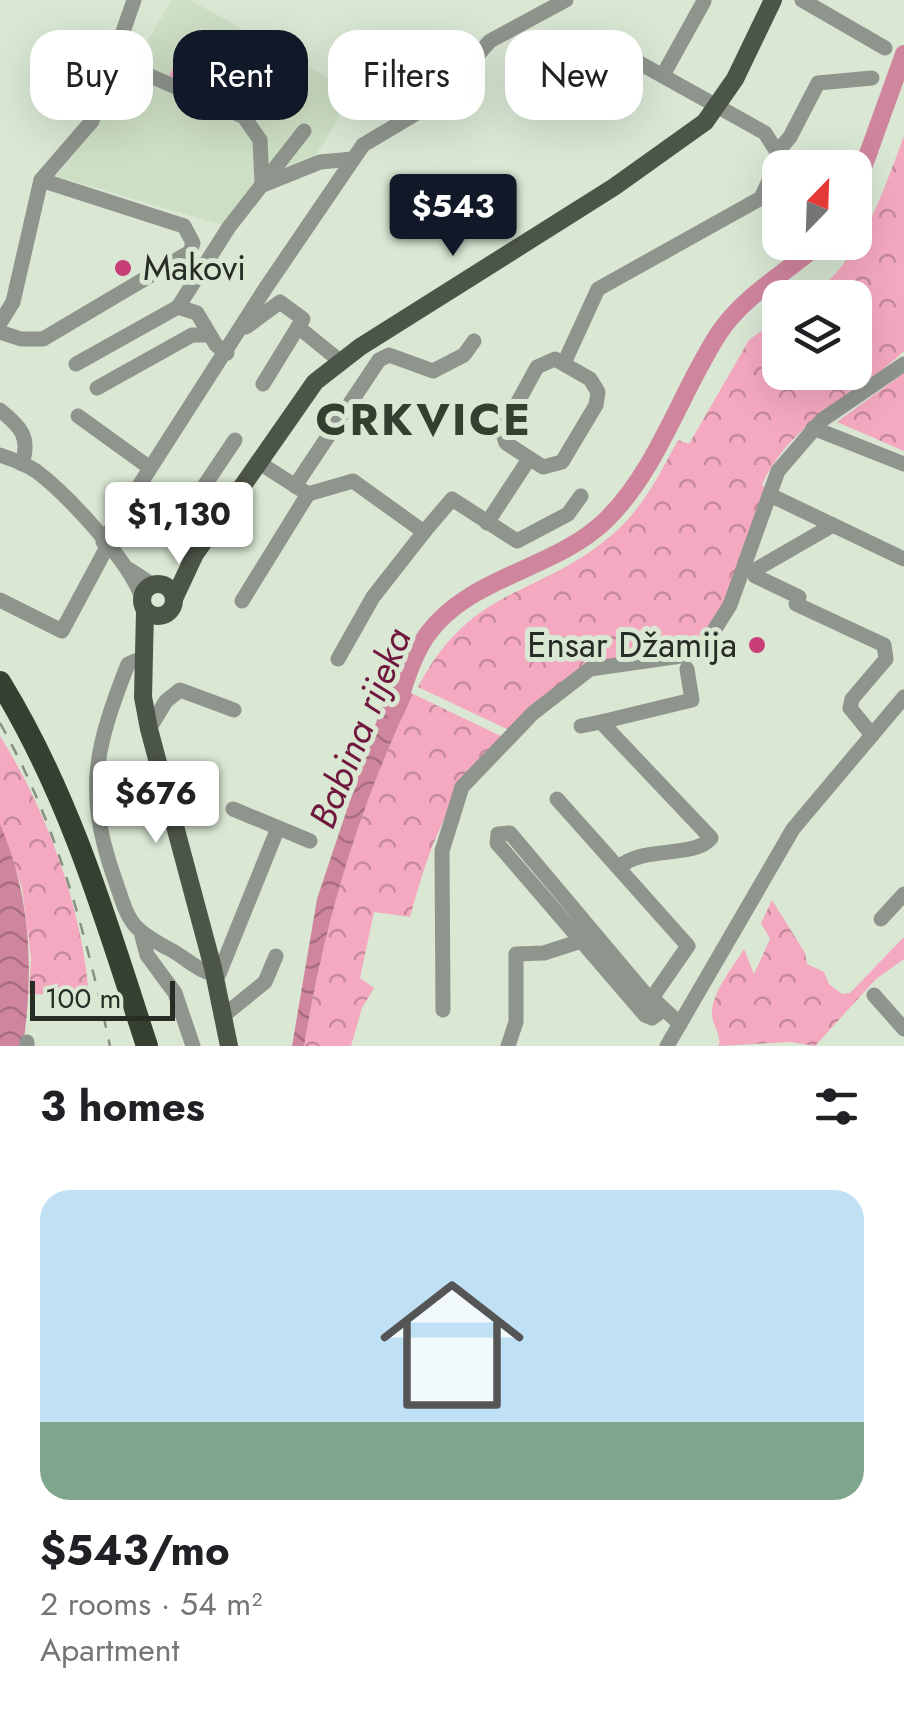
<!DOCTYPE html>
<html lang="en">
<head>
<meta charset="utf-8">
<style>
	:root { --surface:#fff; --page:#f2f2f2; --text:#202124; --muted:#757577; --line:#e0e0e0; --accent:#111827 }
	body { margin:0; font-family:Jost,sans-serif; background:var(--page); color:var(--text); height:100vh; display:flex; flex-direction:column; font-size:38px; white-space:nowrap }
	* { box-sizing:border-box; margin:0 }
	p { font-size:32px; color:var(--muted) }
	.icon { flex:none; width:55px; height:55px; fill:none; stroke:currentColor; stroke-width:2; stroke-linecap:round; stroke-linejoin:round }
	.map { position:relative; height:1046px; overflow:hidden }
	.drawer { display:flex; flex-direction:column; background:var(--surface); flex:1 }
	.drawer>* { flex:none }
	.top-card { position:absolute; left:30px; top:30px; width:845px; height:90px; display:flex; gap:20px }
	.needle { width:65px; rotate:23deg }
	.tools { position:absolute; left:762px; top:150px; display:grid; gap:20px }
	.tools a { display:grid; place-items:center; width:110px; height:110px; border-radius:20px; background:var(--surface); box-shadow:0 10px 40px #0002; font-size:50px }
	.scale { position:absolute; left:30px; bottom:25px; width:145px; box-sizing:border-box; padding-left:10px; border:5px solid #272c24; border-top:0; font-size:28px; line-height:35px; white-space:nowrap; color:#272c24; -webkit-text-stroke:8px #d9e7d3; paint-order:stroke }
	.price { position:absolute; translate:-50% -85px; padding:0 22px; border-radius:10px; background:#fff; color:#222; font-size:32px; line-height:65px; filter:drop-shadow(0 2px 5px #0008) }
	.price::after { content:''; position:absolute; left:50%; top:60px; width:30px; height:22px; margin-left:-15px; background:inherit; clip-path:polygon(0 0,100% 0,50% 100%) }
	.price.on { background:var(--accent); color:#fff }
	ul { padding:0; list-style:none }
	li { display:grid; align-content:center; gap:20px; height:530px; padding:0 40px }
	li+li { border-top:2px solid var(--line) }
	li span { display:grid; place-items:center; height:310px; border-radius:30px; color:#555 }
	li>.icon { margin-inline-start:auto }
	span .icon { width:180px; height:180px; fill:#fffc; stroke-width:1 }
	li b { font-size:42px }
	h2 { display:flex; justify-content:space-between; align-items:center; height:120px; padding:0 40px; font-size:42px }
	.tag { padding:0 35px; border-radius:30px; background:var(--surface); box-shadow:0 10px 40px #0002; font-size:35px; line-height:90px }
	.tag.on { background:var(--accent); color:#fff }
	.map>svg:first-child { display:block }
	.built { fill:#cddfc4 }
	.forest { fill:url(#forest-crowns) }
	.pitch { fill:#f5a9c1 }
	.water { fill:url(#water-waves) }
	.lines { fill:none; stroke-linecap:round; stroke-linejoin:round }
	.river { stroke:#d0859e; stroke-width:18 }
	.minor { stroke:#8f958d; stroke-width:15 }
	.major { stroke:#4c5648; stroke-width:18 }
	.highway { stroke:#354030; stroke-width:22 }
	.rail { stroke:#879183; stroke-width:2.5; stroke-dasharray:12 12; stroke-linecap:butt }
	.poi-dot { fill:#c83e78; stroke:#d9e7d3; stroke-width:4 }
	.labels { text-anchor:middle; stroke-width:10; stroke-linejoin:round; paint-order:stroke }
	.poi-label { font-size:35px; fill:#272c24; stroke:#d9e7d3; text-anchor:start }
	.water-label { font-size:38px; font-style:italic; fill:#70173e; stroke:#d9e7d3 }
	.district-label { font-size:45px; font-weight:bold; letter-spacing:2.5px; fill:#343f2f; stroke:#d9e7d3 }
</style>
</head>
<body>
<div class="map">
<svg width="904" height="1046" viewBox="0 0 904 1046">
	<defs>
		<pattern id="forest-crowns" width="20" height="18" patternUnits="userSpaceOnUse" patternTransform="scale(2.5)"><rect width="20" height="18" fill="#f5a9c1"/><path d="M2 6a3 3 0 1 1 6 0M12 15a3 3 0 1 1 6 0" fill="none" stroke="#c68a9d"/></pattern>
		<pattern id="water-waves" width="16" height="10" patternUnits="userSpaceOnUse" patternTransform="scale(2.5)"><rect width="16" height="10" fill="#d0859e"/><path d="M0 5q4-4 8 0t8 0" fill="none" stroke="#a96d81"/></pattern>
	</defs>
	<rect width="100%" height="100%" fill="#d9e7d3"/>
	<polygon class="built" points="172,0 190,0 331,79 339,118 308,167 259,187 229,227 56,176 93,132"/>
	<g class="forest">
		<path d="M904,136V351C855,397 791,421 762,485L767,489L713,629L690,651L597,662L511,731L418,687C473,583 538,599 613,534C643,508 659,475 678,440L689,444L749,340L780,318V372H855V298L809,297C862,260 882,194 904,136Z"/>
		<polygon points="904,373 904,451 837,422"/>
		<path d="M413,694L503,737C448,794 431,842 410,917L374,912L360,978L374,988L362,1008L351,1046H304C326,918 357,812 413,694Z"/>
		<path d="M0,736C47,811 82,907 89,996L29,994L31,958L22,888L0,824Z"/>
		<path d="M772,900L805,953L807,964L824,972L829,984L842,994L850,993L904,937V959L876,979L815,1046L791,1042L719,1046C721,1033 713,1027 712,1015C711,993 733,967 744,949L754,974L770,939L761,923Z"/>
	</g>
	<polygon class="pitch" points="182,49 235,74 223,101 169,76"/>
	<g class="water">
		<path d="M389,684L413,694C357,812 326,918 304,1046H292L317,899Z"/>
		<path d="M0,824C31,897 34,969 23,1046H0Z"/>
	</g>
	<g class="lines">
		<g class="river">
			<polyline points="855,190 904,54"/>
			<path d="M395,712C404,687 411,658 427,635C469,576 554,570 605,521C657,471 680,393 719,333C744,295 788,272 821,242"/>
		</g>
		<g class="minor">
			<polyline points="802,0 885,48"/>
			<polyline points="114,60 244,117 260,140 262,183"/>
			<polyline points="663,75 704,1"/>
			<polyline points="777,152 790,137 818,83 872,78"/>
			<polyline points="263,185 320,162 353,159"/>
			<polyline points="0,323 13,302 41,180 92,121 134,0"/>
			<polyline points="246,327 280,302 303,319 298,327"/>
			<polyline points="0,332 21,339 43,339 190,252 193,243 184,226 41,180"/>
			<polyline points="227,353 216,345 197,313 178,307 229,227 304,131"/>
			<polygon points="555,359 590,379 598,392 596,405 562,462 543,467 506,443 502,431 537,367"/>
			<polyline points="565,361 598,289 761,198 777,163 777,152 765,133 609,46"/>
			<polyline points="76,364 178,307"/>
			<polyline points="263,384 298,327 340,361"/>
			<polyline points="97,388 192,335 209,335"/>
			<path d="M0,410C20,426 31,437 22,464"/>
			<polyline points="78,416 150,468"/>
			<polyline points="813,428 904,464"/>
			<path d="M0,455C12,459 26,464 36,471C67,494 130,562 142,598"/>
			<polyline points="258,462 308,494 353,481 424,532 373,597 338,659"/>
			<polyline points="295,486 379,360 389,355 433,371 464,355 474,341"/>
			<polyline points="770,495 904,559"/>
			<polyline points="222,514 198,495 235,440"/>
			<polyline points="119,515 156,538 187,493"/>
			<polyline points="487,523 529,459"/>
			<polyline points="833,525 755,570 755,576 799,597 796,604 884,645 886,659 852,699 850,708 872,735"/>
			<polyline points="424,532 452,499 517,541 568,514 581,496"/>
			<polyline points="103,542 265,289 363,145 437,101 490,41 566,0"/>
			<polyline points="130,570 153,585"/>
			<polyline points="0,600 62,631 107,547"/>
			<polyline points="242,601 308,494"/>
			<path d="M144,657L128,664C96,746 84,789 113,874C130,922 126,926 171,950C188,959 200,974 219,974L278,828"/>
			<polyline points="581,726 601,722"/>
			<polyline points="149,729 166,701 180,690 234,710"/>
			<polyline points="557,799 688,946 652,998 680,1024"/>
			<polyline points="233,809 310,841"/>
			<path d="M619,867C645,845 693,859 711,838L601,722L692,700L687,669"/>
			<polyline points="881,919 904,894"/>
			<polyline points="142,936 147,955 175,993 193,1046"/>
			<polyline points="874,995 904,1029"/>
			<polyline points="653,1003 510,833 498,834 497,843 645,1015 652,1018 663,1010"/>
			<polyline points="443,1010 442,851 462,787 533,713 590,669 688,655 703,648 730,605 778,471 822,420 904,364"/>
			<polyline points="223,1016 265,982 276,956"/>
			<polyline points="27,1046 27,1042"/>
			<polyline points="508,1046 516,1022 516,954 544,953 581,941"/>
			<polyline points="667,1046 793,829 904,697"/>
		</g>
		<g class="major">
			<circle cx="158" cy="600" r="16"/>
			<polyline points="174,599 195,554 315,382 360,347 614,187 705,122 735,79 773,0"/>
			<polyline points="145,611 143,697 149,729 213,968 229,1046"/>
		</g>
		<path class="highway" d="M0,682C70,796 106,920 147,1046"/>
		<path class="rail" d="M0,723C57,824 86,934 110,1046"/>
	</g>
	<g class="poi-dot">
		<circle cx="123" cy="268" r="10"/>
		<circle cx="757" cy="645" r="10"/>
	</g>
	<g class="labels">
		<g class="poi-label">
			<text x="143" y="280">Makovi</text>
			<text x="737" y="657" text-anchor="end">Ensar Džamija</text>
		</g>
		<g class="water-label">
			<text transform="translate(360 728) rotate(-68)" y="13">Babina rijeka</text>
		</g>
		<g class="district-label">
			<text x="424" y="435">CRKVICE</text>
		</g>
	</g>
</svg>
<div class="tools">
<a><svg class="needle" viewBox="-14 -14 28 28"><path d="M0-13l5 13h-10z" fill="#e53935"/><path d="M0 13l5-13h-10z" fill="#757577"/></svg></a>
<a><svg class="icon" aria-label="layers" viewBox="0 0 24 24"><path d="M12 4l9 5-9 5-9-5zM3 14l9 5 9-5"/></svg></a>
</div>
<div class="scale">100 m</div>
<b class="price on" style="left:453px;top:259px">$543</b>
<b class="price" style="left:179px;top:567px">$1,130</b>
<b class="price" style="left:156px;top:846px">$676</b>
<div class="top-card">
<a class="tag">Buy</a>
<a class="tag on">Rent</a>
<a class="tag">Filters</a>
<a class="tag">New</a>
</div>
</div>
<section class="drawer">
<h2>3 homes<svg class="icon" aria-label="filters" viewBox="0 0 24 24"><path d="M4 7h16M4 17h16"/><circle cx="9" cy="7" r="2"/><circle cx="15" cy="17" r="2"/></svg></h2>
<ul>
<li><span style="background:linear-gradient(#bfe0f5 75%,#7fa58c 0)"><svg class="icon" aria-label="home" viewBox="0 0 24 24"><path d="M3 11l9-7 9 7M6 9v11h12V9"/></svg></span><div><b>$543/mo</b><p>2 rooms · 54 m²</p><p>Apartment</p></div></li>
</ul>
</section>
</body>
</html>
